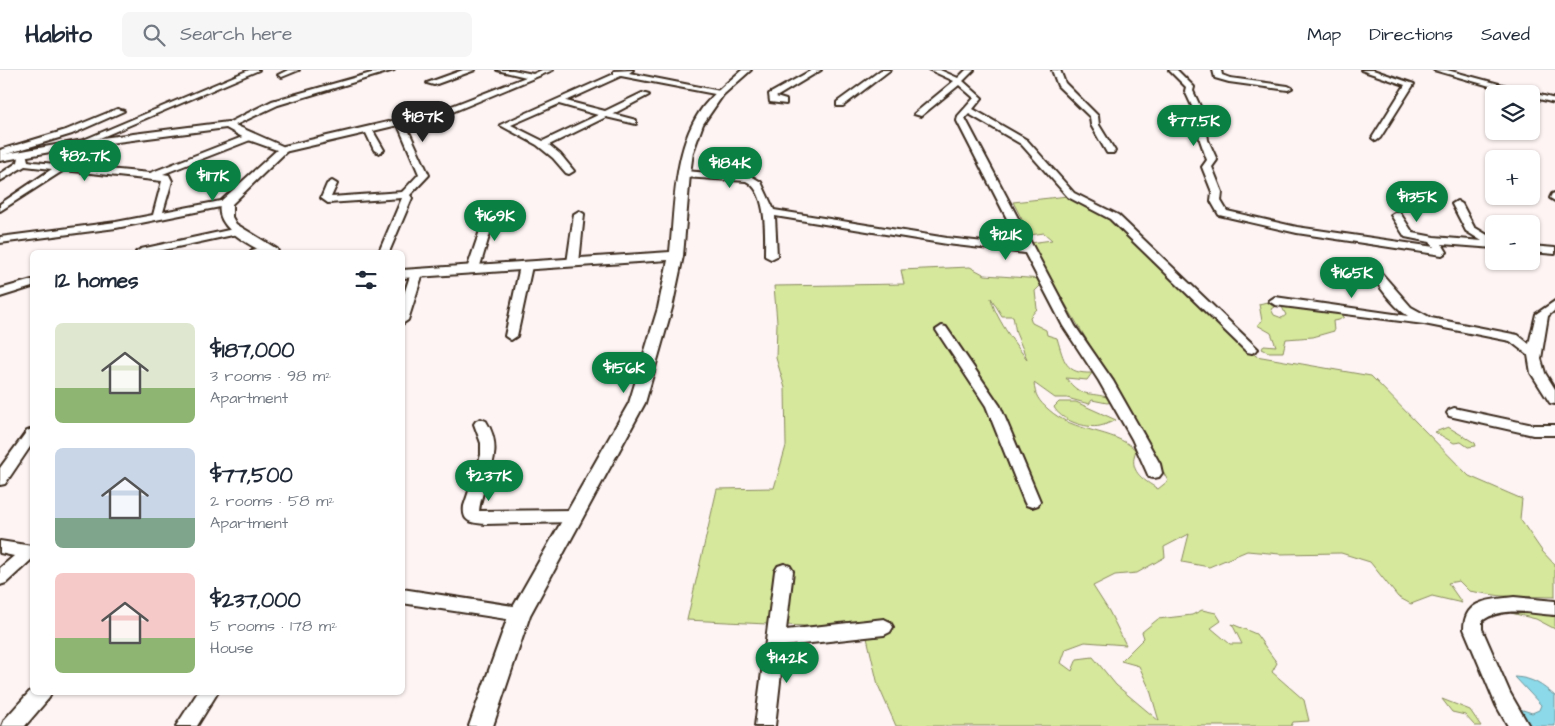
<!DOCTYPE html>
<html lang="en">
<head>
<meta charset="utf-8">
<style>
	:root { --surface:#fff; --page:#f6f6f7; --text:#1f2937; --muted:#747a83; --line:#e0e1e3; --accent:#0b8043 }
	body { margin:0; font-family:"Architects Daughter",sans-serif; background:var(--page); color:var(--text); height:100vh; display:flex; flex-direction:column; font-size:19px; white-space:nowrap }
	* { box-sizing:border-box; margin:0 }
	p { font-size:16px; color:var(--muted) }
	.icon { flex:none; width:28px; height:28px; fill:none; stroke:currentColor; stroke-width:2; stroke-linecap:round; stroke-linejoin:round }
	.map { position:relative; flex:1; overflow:hidden }
	.panel { position:absolute; left:30px; top:180px; width:375px; height:445px; display:flex; flex-direction:column; background:var(--surface); border-radius:8px; box-shadow:0 1px 4px #0004 }
	.panel>* { flex:none }
	.controls { position:absolute; left:1485px; top:15px; display:grid; gap:10px }
	.controls a { display:grid; place-items:center; width:55px; height:55px; border-radius:8px; background:var(--surface); box-shadow:0 1px 4px #0004; font-size:25px }
	.price { position:absolute; translate:-50% -42px; padding:0 11px; border-radius:18px; background:var(--accent); color:#fff; font-size:16px; line-height:32px; filter:drop-shadow(0 1px 2px #0008) }
	.price::after { content:''; position:absolute; left:50%; top:30px; width:15px; height:11px; margin-left:-8px; background:inherit; clip-path:polygon(0 0,100% 0,50% 100%) }
	.price.current { background:#222; color:#fff }
	ul { padding:0; list-style:none }
	li { display:flex; align-items:center; gap:15px; height:125px; padding:0 25px }
	li span { display:grid; place-items:center; flex:none; width:140px; height:100px; border-radius:8px; color:#555 }
	li>.icon { margin-inline-start:auto }
	span .icon { width:60px; height:60px; fill:#fffc; stroke-width:1 }
	li b { font-size:21px }
	h2 { display:flex; justify-content:space-between; align-items:center; height:60px; padding:0 25px; font-size:21px }
	header { display:flex; align-items:center; gap:30px; box-sizing:border-box; height:70px; padding:0 25px; background:var(--surface); border-bottom:1px solid var(--line) }
	header strong { font-size:24px }
	nav { display:flex; gap:28px; margin-inline-start:auto; font-size:18px }
	.search { width:350px; height:45px; background:var(--page); display:flex; align-items:center; gap:12px; box-sizing:border-box; padding:0 18px; border-radius:8px; color:var(--muted); font-size:19px }
	.map>svg:first-child { display:block }
	.green { fill:#d6e89c; stroke:#88895d; fill-rule:evenodd }
	.water { fill:#8bd9e9; stroke:#6b9398 }
	.lines { fill:none; stroke-linecap:round; stroke-linejoin:round }
	.minor-casing { stroke:#3b2a1e; stroke-width:4 }
	.tertiary-casing { stroke:#3b2a1e; stroke-width:4 }
	.minor { fill:#fff; fill-rule:evenodd }
	.tertiary { fill:#fff; fill-rule:evenodd }
</style>
</head>
<body>
<header>
<strong>Habito</strong>
<div class="search"><svg class="icon" aria-label="search" viewBox="0 0 24 24"><circle cx="10" cy="10" r="6"/><path d="M15 15l6 6"/></svg>Search here</div>
<nav><a>Map</a><a>Directions</a><a>Saved</a></nav>
</header>
<div class="map">
<svg width="1555" height="656" viewBox="0 0 1555 656">
	<rect width="100%" height="100%" fill="#fef4f4"/>
	<filter id="ink" filterUnits="userSpaceOnUse"><feTurbulence type="fractalNoise" baseFrequency=".02" numOctaves="2"/><feDisplacementMap in="SourceGraphic" scale="10" xChannelSelector="R" yChannelSelector="G"/><feConvolveMatrix kernelMatrix="1 2 1 2 8 2 1 2 1" color-interpolation-filters="sRGB"/></filter>
	<g filter="url(#ink)">
		<g class="green">
			<path d="M1068,126L1111,148L1256,286L1371,306L1469,406L1522,429L1520,449L1542,481L1555,495V527L1501,526L1469,521L1459,511L1448,513L1462,533L1432,526L1411,534L1398,527L1370,492L1341,483L1280,484L1247,481L1209,497L1182,492L1189,464L1164,477L1165,487L1137,503L1115,505L1093,516L1109,541L1126,575L1085,572L1066,579L1061,593L1072,601L1077,589L1093,587L1116,615L1159,651L1150,620L1139,596L1121,591L1144,568L1142,562L1158,549L1192,545L1202,540L1216,543L1221,551L1211,558L1230,574H1242L1232,554L1256,564L1277,593L1272,602L1304,630L1309,651L1293,652L1291,656H896L878,615L865,559L687,550L717,419L774,418L786,376L785,318L776,288L777,252L774,216L904,214L901,200L970,197L985,205L1042,209L1044,212L1035,221L1037,239L1030,247L1032,253L1046,260L1047,265L1057,268C1064,291 1065,304 1092,303L1087,310L1066,308C1082,329 1088,321 1110,328L1112,332L1107,333L1092,330L1089,334L1067,328H1055L1034,313C1035,326 1039,331 1048,339C1075,364 1112,358 1136,380C1128,401 1142,409 1158,419L1168,411C1125,330 1075,253 1030,173L1052,170L1044,163L1030,165L1013,132ZM991,228L1002,246H1013L1016,263L1027,289C1015,275 994,245 991,228Z"/>
			<polygon points="1267,232 1274,237 1271,239 1274,245 1282,248 1286,245 1280,233 1339,242 1344,247 1339,250 1333,251 1334,261 1313,267 1286,269 1283,282 1268,282 1262,279 1264,275 1276,276 1271,263 1257,255 1262,251 1259,234"/>
			<path d="M1059,332H1076L1116,350C1111,352 1105,355 1100,356C1086,359 1060,350 1054,337Z"/>
			<polygon points="1448,357 1475,373 1476,376 1468,377 1461,372 1454,373 1435,362"/>
			<polygon points="1524,537 1555,545 1555,559 1536,549 1511,543"/>
			<polygon points="1442,629 1470,640 1481,656 1475,656 1465,645 1452,642"/>
		</g>
		<path class="water" d="M1515,607C1533,608 1542,615 1555,626V656H1523L1511,636L1532,643L1539,640L1541,635Z"/>
		<g class="lines">
			<g class="minor-casing">
				<g id="minor">
					<polygon points="249,0 259,0 81,76 78,77 74,74"/>
					<polygon points="288,0 299,0 282,7 278,5"/>
					<polygon points="382,0 394,0 278,35 231,57 224,55 272,31"/>
					<polygon points="463,0 475,0 434,15 427,13"/>
					<polygon points="497,0 513,0 533,4 542,0 553,0 450,43 405,53 429,105 410,125 412,128 389,182 379,182 402,128 328,133 321,128 327,114 332,111 337,114 331,127 402,122 404,120 419,104 398,55 373,61 384,80 379,83 374,80 366,63 284,82 280,79 284,76 444,39 526,7"/>
					<path d="M633,0L629,3L720,21L724,23L720,25L621,6L566,31L605,41L642,23L649,25L613,44L636,50V54L606,47L549,75L560,84L574,101L569,104L566,103L553,88L537,75L500,55L614,4V1ZM559,34L598,45L543,71L511,55Z"/>
					<polygon points="812,0 821,0 776,27 786,30 786,34 770,32 769,24"/>
					<polygon points="881,0 890,0 843,36 837,36 837,32"/>
					<path d="M930,0H940L958,8L966,0H974L963,11L982,28L973,39L1027,70L1074,123L1118,145L1258,279L1252,283L1247,282L1110,149L1068,127L1021,74L969,44L965,48L1075,256L1113,311L1146,369L1160,394L1162,403L1159,407L1154,408L1149,407L1132,369L1099,311L1063,256L1025,183L947,174L775,146L777,186L771,189L765,186C765,165 768,122 746,111L684,107L679,104L684,101L751,106L761,112L774,140L947,168L1021,176L957,51L958,46L974,28L959,15L921,46L914,44L954,11Z"/>
					<polygon points="1052,0 1060,0 1065,13 1098,46 1099,55 1115,81 1113,83 1107,83 1091,55 1090,47 1058,16"/>
					<polygon points="1169,0 1177,0 1194,17 1193,21 1205,47 1208,70 1217,90 1212,97 1222,122 1221,131 1227,141 1297,157 1434,177 1430,172 1405,167 1391,145 1396,142 1400,143 1413,163 1434,167 1482,171 1466,161 1452,134 1457,131 1462,134 1474,157 1494,169 1494,178 1442,174 1447,182 1442,185 1297,163 1219,145 1211,131 1212,122 1202,97 1207,90 1200,70 1197,47 1185,21 1186,17"/>
					<polygon points="1213,0 1221,0 1222,5 1230,8 1288,16 1292,18 1288,20 1229,12 1215,8"/>
					<polygon points="1361,0 1373,0 1414,14 1380,68 1376,71 1372,68 1405,15"/>
					<polygon points="1434,0 1447,0 1555,29 1555,33 1531,27 1531,24 1518,24"/>
					<polygon points="117,39 124,41 72,64 0,86 0,80 66,60"/>
					<polygon points="250,64 254,67 253,69 163,104 169,105 172,111 163,142 226,130 230,131 230,135 116,158 0,173 0,167 116,152 153,145 162,111 64,100 0,141 0,134 52,99 25,96 0,111 0,104 18,92 20,83 26,83 28,91 34,92 150,103"/>
					<polygon points="1555,123 1555,131 1550,128 1552,124"/>
					<polygon points="493,134 498,137 479,199 477,201 469,201 467,199 488,137"/>
					<polygon points="579,141 584,144 579,193 573,196 567,193 574,144"/>
					<polygon points="238,158 242,159 243,161 242,163 154,182 136,182 141,179"/>
					<polygon points="266,176 270,177 271,179 270,181 251,182 252,180"/>
					<polygon points="1531,176 1555,178 1555,184 1531,182"/>
					<polygon points="526,193 532,196 517,266 511,270 505,266 520,196"/>
					<path d="M1372,196L1376,197L1411,237L1431,248L1518,265L1529,274L1536,244L1555,231V240L1548,246L1541,289L1545,303L1555,319V334L1550,333L1531,303L1528,285L1510,271L1424,254L1275,235L1269,231L1275,227L1408,246C1392,236 1380,216 1368,201L1366,199L1368,197Z"/>
					<polygon points="417,200 423,203 408,250 402,254 402,230 411,203"/>
					<polygon points="32,210 32,217 0,227 0,219"/>
					<polygon points="942,256 946,257 1000,336 1040,431 1038,435 1032,437 1026,435 1024,431 986,336 936,260"/>
					<polygon points="1454,338 1533,355 1555,355 1555,365 1533,365 1449,346 1447,343 1449,340"/>
					<path d="M481,349L486,351C507,384 483,408 479,441L575,440L581,442L583,446L581,450L575,452L485,454C471,453 462,452 464,436L481,385V373L474,354L476,351Z"/>
					<polygon points="32,359 32,374 5,414 0,415 0,398 27,361"/>
					<polygon points="0,471 32,476 32,489 6,513 0,515 0,498 14,486 0,483"/>
					<polygon points="784,494 790,496 793,501 786,560 884,549 890,552 893,557 890,562 884,565 784,576 775,656 755,656 775,501 778,496"/>
					<polygon points="402,519 520,537 526,539 529,544 526,549 520,551 402,533"/>
					<path d="M1514,527L1555,531V545C1531,543 1502,536 1482,551V559L1510,623L1529,656H1508L1496,635L1464,559C1464,529 1491,530 1514,527Z"/>
					<polygon points="32,619 32,622 51,622 49,628 25,656 2,656 5,649"/>
					<polygon points="198,622 218,622 197,656 176,656"/>
				</g>
			</g>
			<g class="tertiary-casing">
				<g id="tertiary">
					<path d="M742,0H751L723,25L703,54L693,82L690,104L683,186L672,238L645,333L530,545L493,656H469L509,544L629,333L658,238L668,190L402,208V200L670,182C675,136 673,77 703,37C714,23 728,12 742,0Z"/>
					<path d="M228,52L289,79L232,134V147L236,154L277,179L278,182C273,182 267,183 262,181C245,173 210,153 222,130L277,80L246,69L226,58L78,77L0,91V85L78,71Z"/>
				</g>
			</g>
			<use href="#minor" class="minor"/>
			<use href="#tertiary" class="tertiary"/>
		</g>
	</g>
</svg>
<div class="controls">
<a><svg class="icon" aria-label="layers" viewBox="0 0 24 24"><path d="M12 4l9 5-9 5-9-5zM3 14l9 5 9-5"/></svg></a>
<a>+</a>
<a>−</a>
</div>
<b class="price current" style="left:423px;top:73px">$187K</b>
<b class="price" style="left:1194px;top:77px">$77.5K</b>
<b class="price" style="left:85px;top:112px">$82.7K</b>
<b class="price" style="left:730px;top:119px">$184K</b>
<b class="price" style="left:213px;top:132px">$117K</b>
<b class="price" style="left:1417px;top:153px">$135K</b>
<b class="price" style="left:495px;top:172px">$169K</b>
<b class="price" style="left:1006px;top:191px">$121K</b>
<b class="price" style="left:1352px;top:229px">$165K</b>
<b class="price" style="left:624px;top:324px">$156K</b>
<b class="price" style="left:489px;top:432px">$237K</b>
<b class="price" style="left:787px;top:614px">$142K</b>
<section class="panel">
<h2>12 homes<svg class="icon" aria-label="filters" viewBox="0 0 24 24"><path d="M4 7h16M4 17h16"/><circle cx="9" cy="7" r="2"/><circle cx="15" cy="17" r="2"/></svg></h2>
<ul>
<li><span style="background:linear-gradient(#dfe7d0 65%,#8fb573 0)"><svg class="icon" aria-label="home" viewBox="0 0 24 24"><path d="M3 11l9-7 9 7M6 9v11h12V9"/></svg></span><div><b>$187,000</b><p>3 rooms · 98 m²</p><p>Apartment</p></div></li>
<li><span style="background:linear-gradient(#c9d6e8 70%,#7fa58c 0)"><svg class="icon" aria-label="home" viewBox="0 0 24 24"><path d="M3 11l9-7 9 7M6 9v11h12V9"/></svg></span><div><b>$77,500</b><p>2 rooms · 58 m²</p><p>Apartment</p></div></li>
<li><span style="background:linear-gradient(#f6c9c9 65%,#8fb573 0)"><svg class="icon" aria-label="home" viewBox="0 0 24 24"><path d="M3 11l9-7 9 7M6 9v11h12V9"/></svg></span><div><b>$237,000</b><p>5 rooms · 178 m²</p><p>House</p></div></li>
</ul>
</section>
</div>
</body>
</html>
